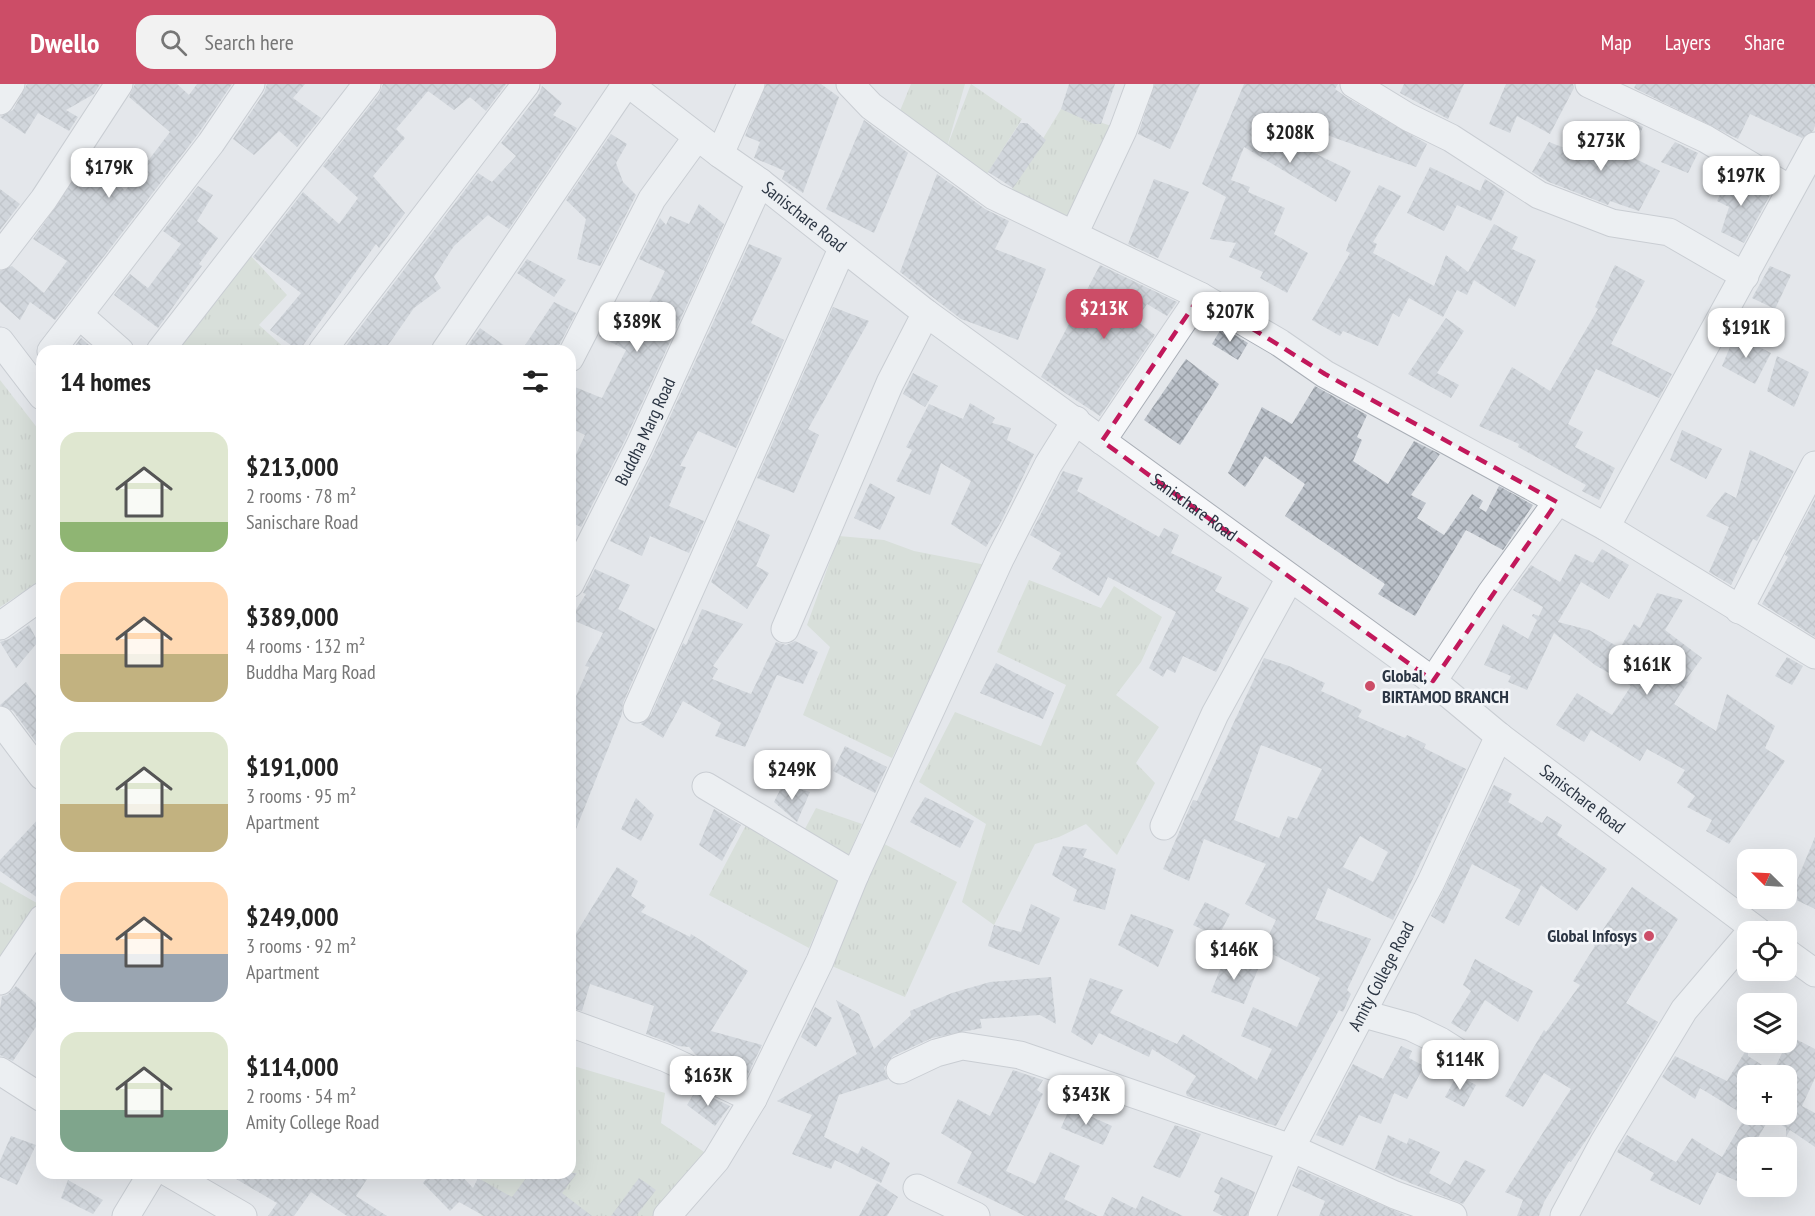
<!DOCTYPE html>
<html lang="en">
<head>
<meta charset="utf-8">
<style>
	:root { --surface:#fff; --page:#f2f2f2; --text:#222; --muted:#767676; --accent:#cc4d67 }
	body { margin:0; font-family:"PT Sans Narrow",sans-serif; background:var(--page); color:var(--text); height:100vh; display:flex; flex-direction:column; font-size:22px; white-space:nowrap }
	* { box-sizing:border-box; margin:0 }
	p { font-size:20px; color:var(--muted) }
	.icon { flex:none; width:33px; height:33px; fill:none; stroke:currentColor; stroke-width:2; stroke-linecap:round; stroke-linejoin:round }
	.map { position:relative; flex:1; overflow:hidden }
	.drawer { position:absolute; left:36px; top:261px; width:540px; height:834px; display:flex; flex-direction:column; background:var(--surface); border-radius:18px; box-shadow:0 6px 24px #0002 }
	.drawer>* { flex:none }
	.needle { width:39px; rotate:294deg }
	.buttons { position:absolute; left:1737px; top:765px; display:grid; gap:12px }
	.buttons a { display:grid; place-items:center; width:60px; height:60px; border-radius:12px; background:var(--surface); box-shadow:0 6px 24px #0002; font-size:30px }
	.price { position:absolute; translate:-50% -51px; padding:0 14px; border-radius:12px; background:#fff; color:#222; font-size:20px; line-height:39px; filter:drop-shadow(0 2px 3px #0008) }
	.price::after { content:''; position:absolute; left:50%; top:36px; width:18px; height:14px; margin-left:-9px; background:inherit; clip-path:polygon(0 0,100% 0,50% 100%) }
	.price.active { background:var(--accent); color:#fff }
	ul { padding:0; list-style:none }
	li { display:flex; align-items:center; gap:18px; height:150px; padding:0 24px }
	li span { display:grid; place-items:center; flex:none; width:168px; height:120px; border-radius:18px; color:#555 }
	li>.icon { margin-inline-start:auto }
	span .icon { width:72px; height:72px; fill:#fffc; stroke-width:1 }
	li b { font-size:26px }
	h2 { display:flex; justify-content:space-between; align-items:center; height:72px; padding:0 24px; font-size:26px }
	header { display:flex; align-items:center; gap:36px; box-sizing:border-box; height:84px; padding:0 30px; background:var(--accent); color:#fff }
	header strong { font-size:28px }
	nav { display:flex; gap:33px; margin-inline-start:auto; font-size:21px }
	.search { width:420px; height:54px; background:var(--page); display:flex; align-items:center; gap:15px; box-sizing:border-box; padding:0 21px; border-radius:18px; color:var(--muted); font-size:22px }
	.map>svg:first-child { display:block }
	.grass { fill:url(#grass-tufts) }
	.building { fill:url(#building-cross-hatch); fill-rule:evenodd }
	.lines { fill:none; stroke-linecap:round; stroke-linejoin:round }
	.minor-casing { stroke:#a9aeb6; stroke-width:29 }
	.minor { stroke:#f7f8fa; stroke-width:27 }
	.marked { fill:none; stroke:#c2185b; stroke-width:4.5; stroke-dasharray:12 8; stroke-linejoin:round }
	.poi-dot { fill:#cc4d67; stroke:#f4f6f9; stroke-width:2 }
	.labels { text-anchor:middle; stroke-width:5; stroke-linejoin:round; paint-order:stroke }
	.street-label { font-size:18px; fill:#2c3644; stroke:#f4f6f9 }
	.poi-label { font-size:18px; font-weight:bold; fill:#2c3644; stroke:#f4f6f9; text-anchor:start }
</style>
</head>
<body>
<header>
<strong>Dwello</strong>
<div class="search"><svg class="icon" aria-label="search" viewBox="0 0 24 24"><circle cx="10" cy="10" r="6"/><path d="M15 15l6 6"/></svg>Search here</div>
<nav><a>Map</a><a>Layers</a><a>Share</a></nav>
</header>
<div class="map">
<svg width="1815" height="1132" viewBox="0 0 1815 1132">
	<defs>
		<pattern id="grass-tufts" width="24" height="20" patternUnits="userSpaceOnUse" patternTransform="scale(1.5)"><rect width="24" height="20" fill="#cad5c5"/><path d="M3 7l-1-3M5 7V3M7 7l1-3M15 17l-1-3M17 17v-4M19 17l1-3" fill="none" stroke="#aeb7aa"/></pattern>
		<pattern id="building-cross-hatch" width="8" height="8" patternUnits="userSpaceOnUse" patternTransform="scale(1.5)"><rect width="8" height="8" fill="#bbc1c9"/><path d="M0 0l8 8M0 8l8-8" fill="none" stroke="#989ea5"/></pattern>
	</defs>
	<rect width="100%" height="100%" fill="#e4e7eb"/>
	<g class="grass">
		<polygon points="911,0 965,0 947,63 971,0 1022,35 980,101 895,39"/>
		<polygon points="1061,25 1123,46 1074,150 1012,105"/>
		<polygon points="251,172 287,211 259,241 288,267 183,267 179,263"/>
		<polygon points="0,296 42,350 42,496 0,523"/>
		<polygon points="839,452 884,456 914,467 986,481 892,674 803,631 830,563 807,541"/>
		<polygon points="1029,496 1101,524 1114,502 1162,533 1141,578 1116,611 1159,643 1136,679 1155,699 1117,771 1086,740 1059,753 1035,760 994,841 962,818 986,740 919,698 955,628 1041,662 1066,601 997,568"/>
		<polygon points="816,724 862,740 809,864 709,811 754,726 798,758"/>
		<polygon points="873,754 957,798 905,913 820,877"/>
		<polygon points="0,798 42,822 42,835 0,897"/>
		<polygon points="570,981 665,1009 661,1039 716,1076 669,1132 482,1132 473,1119 483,1089 570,1089"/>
	</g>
	<g class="building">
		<polygon points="27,0 100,0 94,10 66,26 78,33 69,47 38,29 25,50 0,33 13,26"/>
		<polygon points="135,0 177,0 189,11 197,0 232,0 198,50 55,236 30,218 20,236 0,218 0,187 12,182 44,209 67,177 33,155 91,71 125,107 170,48 129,13"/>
		<polygon points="267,0 305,0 293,14 321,34 297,63 279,47 254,71 233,55 264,9"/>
		<polygon points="383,0 506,0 486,27 470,13 454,26 428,7 396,45 405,54 373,92 405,129 379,164 376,160 299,267 270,246 301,209 253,173 303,108 339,140 358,114 323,82 379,10"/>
		<polygon points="766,0 821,0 839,13 803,109 782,95 785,87 754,74 760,58 745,52"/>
		<polygon points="1069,0 1115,0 1101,40 1094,40 1061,25"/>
		<polygon points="1155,0 1200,0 1170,65 1138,50"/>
		<polygon points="1244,0 1338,0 1335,5 1346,13 1427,60 1416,83 1299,41 1292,58 1351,87 1336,118 1244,63 1231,96 1250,103 1248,108 1285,124 1274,150 1308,169 1287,209 1260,194 1263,188 1229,173 1236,159 1210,155 1226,113 1202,100"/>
		<polygon points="1404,0 1464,0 1448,35 1400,9"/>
		<polygon points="1506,0 1573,0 1574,4 1550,50 1517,32 1510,49 1489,40"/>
		<polygon points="1636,0 1815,0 1815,42 1813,47 1802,54 1750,30 1738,55 1634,4"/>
		<polygon points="542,2 562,19 553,31 577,44 509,145 488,131 454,162 434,193 441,204 414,224 384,267 342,267 478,89 492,98 516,72 501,59 539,10"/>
		<polygon points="864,36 908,69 874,149 826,125"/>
		<polygon points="1628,36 1643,43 1630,72 1660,87 1639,127 1610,117 1608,121 1549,98 1532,88 1549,58 1606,80"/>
		<polygon points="1020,39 1027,39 1046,56 1013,104 988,88"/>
		<polygon points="611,50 627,60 616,79 623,98 636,111 600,182 577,175 586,135 566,116"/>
		<polygon points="1675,58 1698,69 1688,89 1661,78"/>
		<polygon points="1430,83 1480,107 1485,95 1505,108 1491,137 1457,121 1444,147 1407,129"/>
		<polygon points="1731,88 1770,111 1744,159 1721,148 1729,123 1717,117"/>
		<polygon points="937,90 985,125 1009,137 995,165 1046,185 1018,256 961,235 900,188"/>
		<polygon points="1154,95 1189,108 1158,174 1128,160"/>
		<polygon points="1379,101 1401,112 1373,158 1377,160 1373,169 1434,202 1446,171 1468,188 1494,140 1518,153 1512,165 1536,176 1515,223 1474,196 1467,211 1457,206 1443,233 1409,214 1399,233 1393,229 1378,262 1343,247 1340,252 1312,236 1350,169 1346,167 1349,158"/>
		<polygon points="198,102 213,111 197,137 218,154 199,180 202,182 158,244 114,211 130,190 148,204 181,160 163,147"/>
		<polygon points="0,105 20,120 0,146"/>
		<polygon points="699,120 724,140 626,354 581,443 570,438 570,383 585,351 570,344 570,301 602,314 626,266 599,252 614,223 640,237 665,187 639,175 660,134 666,141 670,132 689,140"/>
		<polygon points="749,160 782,174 751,239 784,256 736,364 698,347 680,382 686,383 669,422 704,437 689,469 650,452 642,472 610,457 654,368"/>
		<polygon points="527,175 566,196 554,213 517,189"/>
		<polygon points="1100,181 1177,218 1167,232 1147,220 1136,236 1155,251 1100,332 1041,293"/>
		<polygon points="1615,181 1645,197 1611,260 1672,290 1659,314 1596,285 1568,340 1583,348 1575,363 1615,384 1599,416 1582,407 1586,401 1518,363 1519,360 1479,342 1512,283 1550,307 1598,225 1595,223"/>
		<polygon points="1770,182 1791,191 1775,225 1752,214"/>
		<polygon points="554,218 576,229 556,267 521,267"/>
		<polygon points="833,223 869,237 808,345 819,351 794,409 757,394"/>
		<polygon points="1446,234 1464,247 1437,289 1459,301 1451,314 1408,290"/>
		<polygon points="1222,243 1248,259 1238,276 1212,260"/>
		<polygon points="480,244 512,267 464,267"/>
		<polygon points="1735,251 1771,269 1755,300 1722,282"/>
		<polygon points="81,254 96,267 71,267"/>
		<polygon points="1777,272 1809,288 1794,323 1767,307"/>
		<polygon points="1186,275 1219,300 1180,361 1144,336"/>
		<polygon points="913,289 938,302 925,323 903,310"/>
		<polygon points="1315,302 1367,331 1357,353 1362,356 1353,377 1388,400 1414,357 1440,370 1411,411 1426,419 1417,434 1444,451 1472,410 1483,417 1479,424 1486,428 1499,402 1533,421 1503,466 1466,446 1415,532 1378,510 1385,500 1285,432 1305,400 1265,372 1245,403 1228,389 1262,323 1292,340"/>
		<polygon points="970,319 995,334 992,339 1011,344 1007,356 1034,370 1002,436 986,463 951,440 971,397 941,379 930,411 896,397 912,366 906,363 929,320 963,335"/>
		<polygon points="1682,346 1722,365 1706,395 1670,376"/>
		<polygon points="1750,366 1794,387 1757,457 1753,455 1731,501 1709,488 1729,443 1706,432 1725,408 1736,414"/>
		<polygon points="1063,387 1083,394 1077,407 1159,453 1164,444 1179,451 1171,469 1222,493 1215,507 1249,524 1216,588 1183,572 1175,589 1167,585 1163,593 1149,584 1176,528 1108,493 1099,512 1052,485 1061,469 1030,451"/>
		<polygon points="870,399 895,413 880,446 854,434"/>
		<polygon points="1815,415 1815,553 1762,520 1788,473 1785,471"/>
		<polygon points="738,436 770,451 756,482 769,489 747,525 711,498"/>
		<polygon points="1602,465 1629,481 1609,515 1581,498 1558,538 1589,546 1620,564 1634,540 1640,544 1657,509 1683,516 1665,546 1702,574 1685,597 1688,598 1674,620 1716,647 1727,610 1775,642 1765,664 1785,677 1729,760 1706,747 1712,736 1687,723 1695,712 1677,699 1685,686 1647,665 1640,677 1591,646 1584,658 1556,641 1577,609 1612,631 1631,602 1595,581 1554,549 1527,606 1508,598 1511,592 1484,581 1503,540 1528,555 1537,536 1532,532 1533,530 1539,532 1543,523 1513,506 1531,481 1560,498 1575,470 1593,479"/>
		<polygon points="595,485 630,501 618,525 655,545 623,619 622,630 570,760 570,637 576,612 589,583 585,582 603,549 570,535 586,510 583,509"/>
		<polygon points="702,525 743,540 713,582 718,585 712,595 751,610 776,558 786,561 795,557 818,568 803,600 777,591 745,663 715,652 721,639 683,617 663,654 641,640 651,631 683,559 686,561"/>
		<polygon points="29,541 38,558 16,584 0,558 9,555"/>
		<polygon points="1787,573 1803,582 1792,601 1775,592"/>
		<path d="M1264,574L1289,582L1325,599L1321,607L1362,626L1358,633L1405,654L1407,651L1426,660L1424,664L1466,685L1393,836L1328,804L1315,835L1371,855L1347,906L1351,910L1343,928L1339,926L1276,1042L1187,1012L1186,1008L1196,992L1152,965L1149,973L1099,949L1092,961L1071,948L1090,894L1123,906L1110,929L1177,960L1183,950L1257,996L1272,965L1241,952L1253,923L1297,943L1320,894L1262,865L1276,836L1245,820L1266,780L1204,755L1189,797L1163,785L1193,716L1197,717ZM1261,661L1322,685L1297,735L1288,732L1279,754L1234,736ZM1360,752L1388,768L1373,798L1343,783Z"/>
		<polygon points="996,579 1054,609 1043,635 980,609"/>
		<polygon points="26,598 42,620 42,666 13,627 0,621"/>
		<polygon points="845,662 887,683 875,709 833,687"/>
		<polygon points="783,700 810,708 797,738 774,718"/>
		<polygon points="1494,701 1512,710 1508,718 1542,739 1547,732 1562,741 1557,751 1607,785 1577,827 1541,801 1519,842 1505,834 1521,806 1472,780 1444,840 1431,832"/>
		<polygon points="925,713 974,737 960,764 910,738"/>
		<polygon points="636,714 654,731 641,757 621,745"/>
		<polygon points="714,725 741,741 722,777 699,761"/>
		<polygon points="42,731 42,817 0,787 0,776"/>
		<polygon points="1815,753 1815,825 1790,813"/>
		<polygon points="1063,762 1087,765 1083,773 1116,785 1105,826 1073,817 1077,806 1052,791"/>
		<polygon points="617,783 638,797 631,812 646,822 641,828 690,853 691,850 748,887 711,947 762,961 746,994 696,971 689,963 678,962 646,950 654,922 590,900 582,927 570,924 570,859"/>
		<polygon points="1632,803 1678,835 1626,919 1658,938 1589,1052 1571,1078 1569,1077 1544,1118 1539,1132 1517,1132 1523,1116 1505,1108 1571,1005 1544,989 1523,1023 1505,1012 1544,946 1546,948 1580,901 1573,897 1595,862 1593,860"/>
		<polygon points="1205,818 1230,830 1218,853 1193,841"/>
		<polygon points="1031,820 1060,834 1039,881 988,862 994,841 1021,848"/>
		<polygon points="1131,830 1174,846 1158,883 1118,861"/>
		<polygon points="1225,873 1258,885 1244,920 1211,908"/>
		<polygon points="1475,875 1533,907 1518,938 1485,916 1466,948 1451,939 1471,907 1463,901"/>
		<polygon points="1051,893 1056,940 1040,931 980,935 982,944 932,954 893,972 884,984 888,995 839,1011 824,1053 858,1070 862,1062 890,1079 881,1099 835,1076 831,1085 792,1070 812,1031 777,1017 857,970 836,916 859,930 874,965 911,931 910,927 952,909 990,898"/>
		<polygon points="16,902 42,924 42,934 13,977 0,971 0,925 2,912 7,911"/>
		<polygon points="815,923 832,934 816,963 801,953"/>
		<path d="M1790,952L1815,965V994L1802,1022L1815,1029V1063L1790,1046L1786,1053V1044L1770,1033L1752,1064H1748V1072L1743,1081L1739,1079L1738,1083L1748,1089V1102L1717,1088L1700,1121L1650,1096L1654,1089L1617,1068L1627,1051L1676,1078L1692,1054L1722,1073L1746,1032L1700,1004L1695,1015L1662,993L1675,972L1727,997L1748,963V972L1773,988ZM1748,992H1786V1030H1748Z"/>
		<polygon points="1401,962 1412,967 1409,974 1424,982 1407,1015 1394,1009 1381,1040 1359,1031 1343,1062 1316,1051 1353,980 1383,995"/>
		<polygon points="1013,986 1043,996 1037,1006 1043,1010 1006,1087 1035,1100 1050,1068 1080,1082 1064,1115 1098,1132 1025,1132 957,1099 972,1068 941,1049 958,1015 990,1032"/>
		<polygon points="1457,991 1476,1001 1464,1023 1445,1013"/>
		<polygon points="696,1006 730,1022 715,1042 687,1021"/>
		<polygon points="1070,1023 1112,1042 1103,1061 1061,1044"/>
		<polygon points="1175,1041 1201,1050 1180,1094 1153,1083"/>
		<polygon points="1388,1051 1407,1060 1409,1054 1440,1068 1429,1089 1450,1101 1465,1076 1486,1086 1463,1120 1375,1085"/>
		<polygon points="11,1052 36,1061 17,1101 0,1093 0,1077"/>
		<polygon points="1299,1085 1405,1131 1404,1132 1319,1132 1325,1117 1292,1102"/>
		<polygon points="226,1089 371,1089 356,1112 387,1132 347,1132 311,1108 294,1132 268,1132 277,1119"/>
		<polygon points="431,1089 459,1089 473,1104 478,1094 512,1113 530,1089 577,1089 562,1109 592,1132 484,1132 459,1118 450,1127 423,1099"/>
		<polygon points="1221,1093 1255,1108 1247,1132 1223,1132 1213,1127 1220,1111 1214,1108"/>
		<polygon points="639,1094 656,1106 636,1132 611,1132"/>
		<polygon points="68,1096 103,1116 93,1130 61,1114"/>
		<polygon points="877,1099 898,1113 887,1132 859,1132"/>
		<polygon points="1142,1112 1183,1132 1103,1132 1112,1113 1136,1125"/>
	</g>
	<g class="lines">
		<g class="minor-casing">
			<g id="minor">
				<path id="s1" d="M629,0L720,70L760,98L926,229L1433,597L1499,652L1759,848"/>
				<polyline points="850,0 871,22 994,112 1200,212 1280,259 1325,290 1606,443 1815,571"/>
				<polyline points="1354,0 1408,33 1451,54 1539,111 1612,139 1669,148 1745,192"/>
				<polyline points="1589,0 1706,55 1790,105"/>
				<polyline points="0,17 11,0"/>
				<polyline points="720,70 751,0"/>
				<polyline points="1074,150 1123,46 1140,0"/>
				<polyline points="0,172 44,115 119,0"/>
				<polyline points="79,231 120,267"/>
				<polyline points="0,257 42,312"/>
				<polyline points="51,267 211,59 251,0"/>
				<polyline points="160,267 367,0"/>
				<polyline points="322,267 526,0"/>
				<polyline points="445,267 626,0"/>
				<polyline points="570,274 652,115 697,53"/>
				<polyline points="1102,357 1200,212"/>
				<polyline points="1606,443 1815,62"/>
				<path id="s2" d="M570,500L640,361L760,98"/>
				<polyline points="1739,526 1815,381"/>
				<polyline points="0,542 42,512"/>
				<polyline points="785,545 890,299 926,229"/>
				<polyline points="1433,597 1491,509 1557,418"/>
				<polyline points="637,625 842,165"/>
				<polyline points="0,636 42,692"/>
				<polyline points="706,702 855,791"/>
				<polyline points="1164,742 1215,630 1290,494"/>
				<polyline points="1786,868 1815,889"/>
				<polyline points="0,897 42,835"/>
				<polyline points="1364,930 1411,943 1440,957 1478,981"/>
				<polyline points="570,939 666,974 753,1015"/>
				<polyline points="900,986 936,969 962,962 1020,971 1291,1064 1395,1111 1453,1132"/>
				<polyline points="0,987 42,1014"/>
				<polyline points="169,1089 243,1132"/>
				<polyline points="917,1104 976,1132"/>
				<polyline points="126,1132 152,1089"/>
				<polyline points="667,1132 716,1076 753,1015 820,877 855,791 1000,475 1048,381 1076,336"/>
				<path id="s3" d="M1262,1132L1291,1064L1431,798L1499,652"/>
				<polyline points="1564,1132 1604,1058 1684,926 1748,851"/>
			</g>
		</g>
		<use href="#minor" class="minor"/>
	</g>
	<path d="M0 0H1815V1132H0ZM1200,212L1325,290L1557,418L1433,597L1102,357Z" fill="#e4e7eb" fill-opacity=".55" fill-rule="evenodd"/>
	<path class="marked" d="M1200,212L1325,290L1557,418L1433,597L1102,357Z"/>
	<g class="poi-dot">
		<circle cx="1370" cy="602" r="6"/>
		<circle cx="1649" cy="852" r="6"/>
	</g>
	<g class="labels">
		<g class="street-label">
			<text dy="6" stroke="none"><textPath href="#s1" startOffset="220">Sanischare Road</textPath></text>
			<text dy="6" stroke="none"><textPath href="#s2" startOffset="170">Buddha Marg Road</textPath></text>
			<text dy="6" stroke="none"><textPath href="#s1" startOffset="706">Sanischare Road</textPath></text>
			<text dy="6" stroke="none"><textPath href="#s1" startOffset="1192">Sanischare Road</textPath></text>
			<text dy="6" stroke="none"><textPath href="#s3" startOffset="268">Amity College Road</textPath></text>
		</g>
		<g class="poi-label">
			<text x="1382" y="598">Global,<tspan x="1382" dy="21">BIRTAMOD BRANCH</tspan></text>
			<text x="1637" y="858" text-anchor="end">Global Infosys</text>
		</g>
	</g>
</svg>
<div class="buttons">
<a><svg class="needle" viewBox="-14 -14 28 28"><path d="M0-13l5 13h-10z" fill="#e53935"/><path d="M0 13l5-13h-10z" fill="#767676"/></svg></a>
<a><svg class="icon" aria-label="locate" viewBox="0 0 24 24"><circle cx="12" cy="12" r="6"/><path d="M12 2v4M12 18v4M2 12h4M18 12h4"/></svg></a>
<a><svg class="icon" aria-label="layers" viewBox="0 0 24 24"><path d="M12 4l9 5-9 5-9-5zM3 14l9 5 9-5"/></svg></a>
<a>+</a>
<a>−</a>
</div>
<b class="price" style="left:1290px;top:80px">$208K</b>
<b class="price" style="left:1601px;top:88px">$273K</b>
<b class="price" style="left:109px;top:115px">$179K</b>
<b class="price" style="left:1741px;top:123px">$197K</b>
<b class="price active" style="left:1104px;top:256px">$213K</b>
<b class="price" style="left:1230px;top:259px">$207K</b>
<b class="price" style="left:637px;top:269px">$389K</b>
<b class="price" style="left:1746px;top:275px">$191K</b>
<b class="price" style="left:1647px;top:612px">$161K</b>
<b class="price" style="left:792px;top:717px">$249K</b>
<b class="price" style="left:1234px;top:897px">$146K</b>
<b class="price" style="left:1460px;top:1007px">$114K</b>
<b class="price" style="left:708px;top:1023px">$163K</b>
<b class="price" style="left:1086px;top:1042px">$343K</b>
<section class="drawer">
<h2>14 homes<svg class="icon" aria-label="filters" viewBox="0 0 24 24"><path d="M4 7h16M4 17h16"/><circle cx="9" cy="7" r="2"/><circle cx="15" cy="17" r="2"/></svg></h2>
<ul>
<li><span style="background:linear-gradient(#dfe7d0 75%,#8fb573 0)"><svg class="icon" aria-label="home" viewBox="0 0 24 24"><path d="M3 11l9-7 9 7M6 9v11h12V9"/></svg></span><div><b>$213,000</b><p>2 rooms · 78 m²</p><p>Sanischare Road</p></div></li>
<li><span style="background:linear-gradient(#ffd9b3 60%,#c2b280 0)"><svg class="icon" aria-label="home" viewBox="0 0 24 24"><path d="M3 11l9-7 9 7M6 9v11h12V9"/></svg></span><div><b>$389,000</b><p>4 rooms · 132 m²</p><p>Buddha Marg Road</p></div></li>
<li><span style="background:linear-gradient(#dfe7d0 60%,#c2b280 0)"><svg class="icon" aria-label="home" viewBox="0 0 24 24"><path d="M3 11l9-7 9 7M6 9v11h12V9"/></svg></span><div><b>$191,000</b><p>3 rooms · 95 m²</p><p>Apartment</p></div></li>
<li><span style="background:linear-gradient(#ffd9b3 60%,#9aa5b1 0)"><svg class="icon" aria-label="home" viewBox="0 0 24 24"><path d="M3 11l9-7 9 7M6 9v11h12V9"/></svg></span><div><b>$249,000</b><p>3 rooms · 92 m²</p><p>Apartment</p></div></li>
<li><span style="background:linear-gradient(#dfe7d0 65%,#7fa58c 0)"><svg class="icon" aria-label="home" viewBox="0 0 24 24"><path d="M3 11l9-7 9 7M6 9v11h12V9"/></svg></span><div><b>$114,000</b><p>2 rooms · 54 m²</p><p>Amity College Road</p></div></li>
</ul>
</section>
</div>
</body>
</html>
